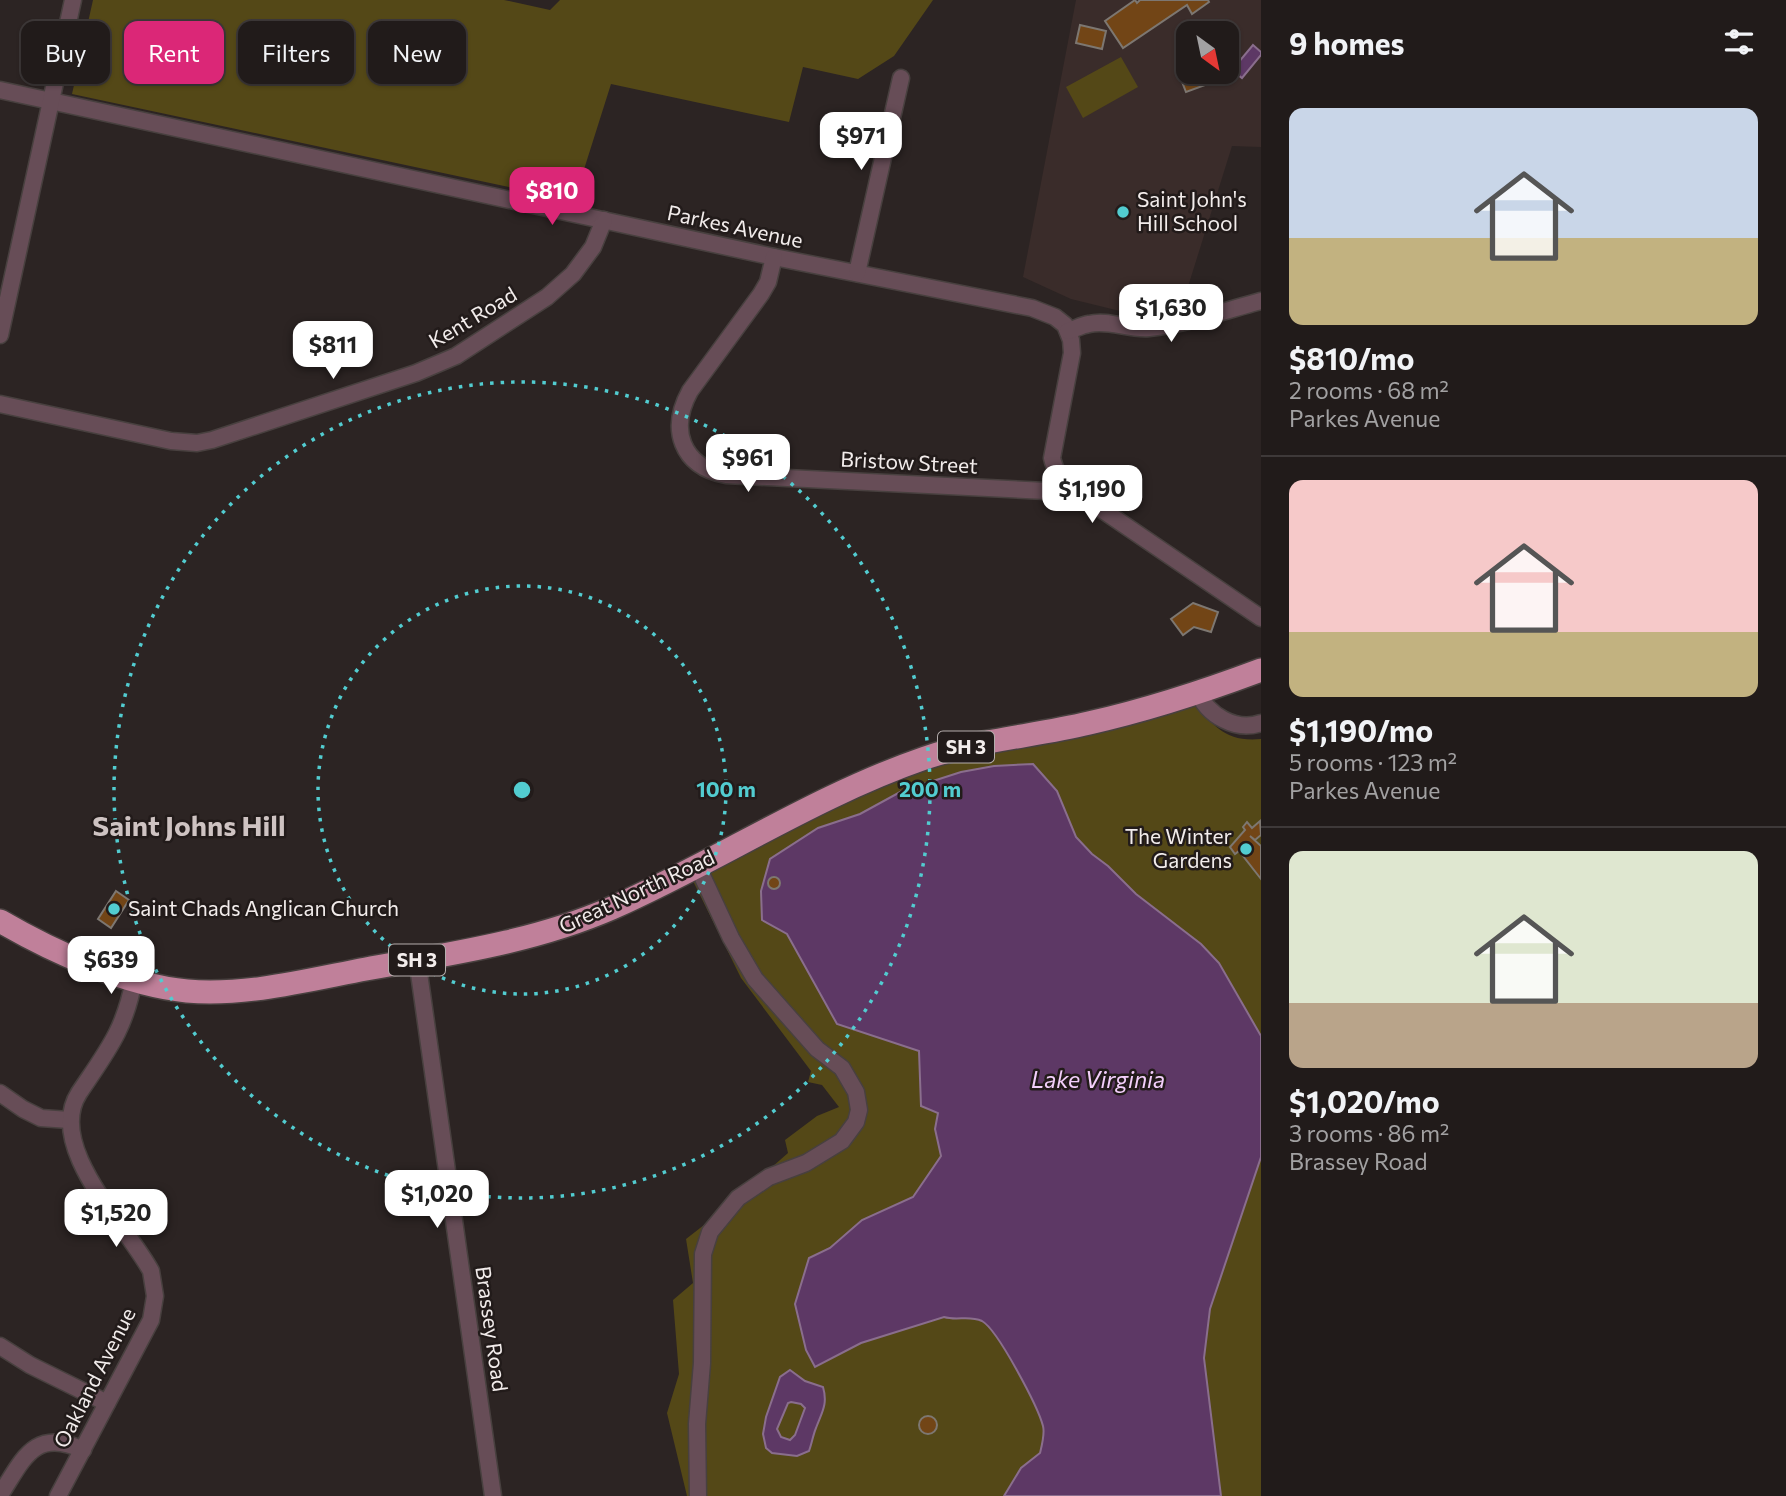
<!DOCTYPE html>
<html lang="en">
<head>
<meta charset="utf-8">
<style>
	:root { --surface:#211b1a; --page:#292423; --text:#f1f3f6; --muted:#a2a1a2; --line:#3e3939; --accent:#db2777 }
	body { margin:0; font-family:Commissioner,sans-serif; background:var(--page); color:var(--text); height:100vh; display:flex; flex-direction:column; font-size:26px; white-space:nowrap }
	* { box-sizing:border-box; margin:0 }
	p { font-size:23px; color:var(--muted) }
	.icon { flex:none; width:38px; height:38px; fill:none; stroke:currentColor; stroke-width:2; stroke-linecap:round; stroke-linejoin:round }
	.map { position:relative; flex:1; overflow:hidden }
	.panel { display:flex; flex-direction:column; background:var(--surface); width:525px }
	.panel>* { flex:none }
	.guide { position:absolute; left:21px; top:21px; width:665px; height:63px; display:flex; gap:14px }
	.needle { width:46px; rotate:147deg }
	.controls { position:absolute; left:1176px; top:21px; display:grid; gap:14px }
	.controls a { display:grid; place-items:center; width:63px; height:63px; border-radius:14px; background:var(--surface); box-shadow:0 2px 5px #0004,0 0 0 2px var(--line); font-size:35px }
	.price { position:absolute; translate:-50% -60px; padding:0 16px; border-radius:14px; background:#fff; color:#222; font-size:23px; line-height:46px; filter:drop-shadow(0 2px 4px #0008) }
	.price::after { content:''; position:absolute; left:50%; top:42px; width:21px; height:16px; margin-left:-10px; background:inherit; clip-path:polygon(0 0,100% 0,50% 100%) }
	.price.current { background:var(--accent); color:#fff }
	ul { padding:0; list-style:none }
	li { display:grid; align-content:center; gap:14px; height:371px; padding:0 28px }
	li+li { border-top:2px solid var(--line) }
	li span { display:grid; place-items:center; height:217px; border-radius:14px; color:#555 }
	li>.icon { margin-inline-start:auto }
	span .icon { width:126px; height:126px; fill:#fffc; stroke-width:1 }
	li b { font-size:30px }
	h2 { display:flex; justify-content:space-between; align-items:center; height:84px; padding:0 28px; font-size:30px }
	.pill { padding:0 24px; border-radius:14px; background:var(--surface); box-shadow:0 2px 5px #0004,0 0 0 2px var(--line); font-size:24px; line-height:63px }
	.pill.current { background:var(--accent); color:#fff }
	main { display:flex; flex:1; min-height:0 }
	.map>svg:first-child { display:block }
	.built { fill:#3a2c2a; fill-rule:evenodd }
	.green { fill:#544817 }
	.water { fill:#5d3865; stroke:#8a6e8d; stroke-width:2; fill-rule:evenodd }
	.building { fill:#724516; stroke:#7d7771; stroke-width:2 }
	.lines { fill:none; stroke-linecap:round; stroke-linejoin:round }
	.minor-casing { stroke:#48403f; stroke-width:19 }
	.highway-casing { stroke:#48403f; stroke-width:26 }
	.minor { stroke:#674d57; stroke-width:16 }
	.highway { stroke:#c0809a; stroke-width:23 }
	.ring { fill:none; stroke:#52ccd0; stroke-width:3.5; stroke-dasharray:3.5 7 }
	.poi-dot { fill:#52ccd0; stroke:#221b1a; stroke-width:2.5 }
	.labels { text-anchor:middle; stroke-width:5; stroke-linejoin:round; paint-order:stroke }
	.shield { fill:#221b1a; stroke:#b4adac; stroke-width:2 }
	.shield-label { font-size:19px; font-weight:bold; fill:#f2eceb }
	.poi-label { font-size:21px; fill:#f2eceb; stroke:#221b1a; text-anchor:start }
	.street-label { font-size:21px; fill:#f2eceb; stroke:#221b1a }
	.water-label { font-size:23px; font-style:italic; fill:#f3cffb; stroke:#221b1a }
	.district-label { font-size:28px; font-weight:bold; fill:#cec3c2; stroke:#221b1a }
	.centre { fill:#52ccd0; stroke:#221b1a; stroke-width:3.5 }
	.ring-label { font-size:21px; text-anchor:middle; font-weight:bold; fill:#52ccd0; stroke:#221b1a; stroke-width:5; stroke-linejoin:round; paint-order:stroke }
</style>
</head>
<body>
<main>
<div class="map">
<svg width="1261" height="1496" viewBox="0 0 1261 1496">
	<rect width="100%" height="100%" fill="#2c2423"/>
	<path class="built" d="M1076,0H1261V147L1232,146L1181,309L1128,313L1071,299L1023,277ZM1188,33H1227V72H1188Z"/>
	<g class="green">
		<polygon points="93,0 504,0 550,10 560,0 933,0 894,56 858,79 803,67 789,122 611,84 574,201 72,94"/>
		<polygon points="1121,57 1138,87 1083,118 1066,87"/>
		<path d="M1194,702C1215,727 1225,742 1261,739V1496H687L667,1413L679,1374L673,1300L693,1283L686,1239L722,1211L788,1153L785,1140L817,1116L839,1107L822,1085L808,1082L811,1071L741,978L692,879L898,776L1013,745Z"/>
	</g>
	<g class="water">
		<polygon points="1253,45 1261,52 1261,55 1242,78 1232,70"/>
		<path d="M1033,764L1057,791L1076,837L1092,854L1108,866L1136,894L1201,944L1219,963L1261,1036V1157L1210,1309L1204,1358L1221,1496H1004L1021,1468L1040,1453C1042,1445 1045,1434 1043,1426C1038,1407 998,1330 982,1321C969,1315 957,1321 944,1317L861,1343L815,1367L806,1350L795,1304L809,1258L830,1248L862,1220L913,1197L941,1156L935,1129L938,1113L921,1106L919,1051L837,1024L787,934L762,920L761,891L770,859L818,828L860,814L902,791L961,772L994,766Z"/>
		<path d="M790,1370L805,1381L823,1387C828,1404 822,1412 816,1428C813,1435 812,1443 809,1451L797,1456L772,1453L766,1448L763,1434L766,1417L780,1377ZM791,1402L801,1404L805,1408L795,1435L790,1440L781,1437L777,1429L788,1403Z"/>
	</g>
	<g class="building">
		<polygon points="1135,0 1137,3 1140,0 1208,0 1209,2 1192,14 1187,5 1123,48 1105,21"/>
		<polygon points="1080,25 1106,31 1102,49 1076,43"/>
		<polygon points="1188,65 1188,72 1203,72 1208,84 1186,92 1177,69"/>
		<polygon points="1193,603 1218,612 1211,632 1194,627 1183,635 1171,619"/>
		<polygon points="1260,821 1261,835 1255,840 1250,836 1261,846 1261,879 1239,851 1235,854 1230,847 1245,830 1243,827 1247,822 1252,828"/>
		<circle cx="774" cy="883" r="6"/>
		<polygon points="116,891 129,900 111,928 98,919"/>
		<circle cx="928" cy="1425" r="9"/>
	</g>
	<g class="lines">
		<g class="minor-casing">
			<g id="minor">
				<path d="M0,90L774,257L1032,308L1055,317L1065,325L1071,340L1072,353L1052,458C1055,473 1064,483 1076,492L1261,618"/>
				<path d="M774,257L768,282L761,294L690,391C669,429 681,466 726,475L1046,491L1067,485"/>
				<polyline points="857,273 901,78"/>
				<path d="M1068,331C1075,329 1082,325 1089,324C1108,319 1129,330 1149,328C1187,324 1224,311 1261,301"/>
				<polyline points="0,335 73,0"/>
				<polyline points="0,404 171,441 197,443 212,440 416,373 456,356 547,297 573,274 593,247 604,220"/>
				<path d="M1198,692C1207,715 1236,732 1261,723"/>
				<polyline points="697,865 731,938 755,979 817,1049 842,1068 856,1092 859,1110 856,1122 842,1141 806,1163 769,1177 738,1198 710,1232 703,1254 702,1363 697,1424 698,1496"/>
				<polyline points="417,959 493,1496"/>
				<polyline points="0,1093 23,1109 41,1118 69,1120"/>
				<polyline points="0,1346 30,1365 107,1403"/>
				<path d="M0,1495C23,1460 34,1427 83,1450"/>
				<path d="M58,1496L151,1320L155,1296L151,1271C126,1225 45,1146 79,1093C107,1051 125,1030 134,979"/>
			</g>
		</g>
		<g class="highway-casing">
			<path id="highway" d="M0,921C53,952 126,985 187,991C247,996 308,980 366,969C449,954 534,942 612,908C718,861 815,796 925,758C978,740 1035,736 1089,723C1147,710 1205,691 1261,670"/>
		</g>
		<use href="#minor" class="minor"/>
		<use href="#highway" class="highway"/>
	</g>
	<g class="ring">
		<circle cx="522" cy="790" r="204"/>
		<circle cx="522" cy="790" r="408"/>
	</g>
	<g class="poi-dot">
		<circle cx="1123" cy="212" r="7"/>
		<circle cx="1246" cy="849" r="7"/>
		<circle cx="114" cy="909" r="7"/>
	</g>
	<g class="labels">
		<g class="shield">
			<rect x="938" y="731.5" width="56" height="31" rx="5"/>
			<rect x="389" y="944.5" width="56" height="31" rx="5"/>
		</g>
		<g class="shield-label">
			<text x="966" y="754">SH 3</text>
			<text x="417" y="967">SH 3</text>
		</g>
		<g class="poi-label">
			<text x="1137" y="207">Saint John's<tspan x="1137" dy="24">Hill School</tspan></text>
			<text x="1232" y="844" text-anchor="end">The Winter<tspan x="1232" dy="24">Gardens</tspan></text>
			<text x="128" y="916">Saint Chads Anglican Church</text>
		</g>
		<g class="street-label">
			<text transform="translate(735 227) rotate(12)" y="7">Parkes Avenue</text>
			<text transform="translate(473 318) rotate(-31)" y="7">Kent Road</text>
			<text transform="translate(909 463) rotate(3)" y="7">Bristow Street</text>
			<text transform="translate(637 892) rotate(-25)" y="7">Great North Road</text>
			<text transform="translate(491 1329) rotate(82)" y="7">Brassey Road</text>
			<text transform="translate(95 1378) rotate(-63)" y="7">Oakland Avenue</text>
		</g>
		<g class="water-label">
			<text x="1098" y="1088">Lake Virginia</text>
		</g>
		<g class="district-label">
			<text x="189" y="836">Saint Johns Hill</text>
		</g>
	</g>
	<circle cx="522" cy="790" r="10" class="centre"/>
	<g class="ring-label">
		<text x="726" y="797">100 m</text>
		<text x="930" y="797">200 m</text>
	</g>
</svg>
<div class="controls">
<a><svg class="needle" viewBox="-14 -14 28 28"><path d="M0-13l5 13h-10z" fill="#e53935"/><path d="M0 13l5-13h-10z" fill="#a2a1a2"/></svg></a>
</div>
<b class="price" style="left:861px;top:172px">$971</b>
<b class="price current" style="left:552px;top:227px">$810</b>
<b class="price" style="left:1171px;top:344px">$1,630</b>
<b class="price" style="left:333px;top:381px">$811</b>
<b class="price" style="left:748px;top:494px">$961</b>
<b class="price" style="left:1092px;top:525px">$1,190</b>
<b class="price" style="left:111px;top:996px">$639</b>
<b class="price" style="left:437px;top:1230px">$1,020</b>
<b class="price" style="left:116px;top:1249px">$1,520</b>
<div class="guide">
<a class="pill">Buy</a>
<a class="pill current">Rent</a>
<a class="pill">Filters</a>
<a class="pill">New</a>
</div>
</div>
<section class="panel">
<h2>9 homes<svg class="icon" aria-label="filters" viewBox="0 0 24 24"><path d="M4 7h16M4 17h16"/><circle cx="9" cy="7" r="2"/><circle cx="15" cy="17" r="2"/></svg></h2>
<ul>
<li><span style="background:linear-gradient(#c9d6e8 60%,#c2b280 0)"><svg class="icon" aria-label="home" viewBox="0 0 24 24"><path d="M3 11l9-7 9 7M6 9v11h12V9"/></svg></span><div><b>$810/mo</b><p>2 rooms · 68 m²</p><p>Parkes Avenue</p></div></li>
<li><span style="background:linear-gradient(#f6c9c9 70%,#c2b280 0)"><svg class="icon" aria-label="home" viewBox="0 0 24 24"><path d="M3 11l9-7 9 7M6 9v11h12V9"/></svg></span><div><b>$1,190/mo</b><p>5 rooms · 123 m²</p><p>Parkes Avenue</p></div></li>
<li><span style="background:linear-gradient(#dfe7d0 70%,#b9a48a 0)"><svg class="icon" aria-label="home" viewBox="0 0 24 24"><path d="M3 11l9-7 9 7M6 9v11h12V9"/></svg></span><div><b>$1,020/mo</b><p>3 rooms · 86 m²</p><p>Brassey Road</p></div></li>
</ul>
</section>
</main>
</body>
</html>
